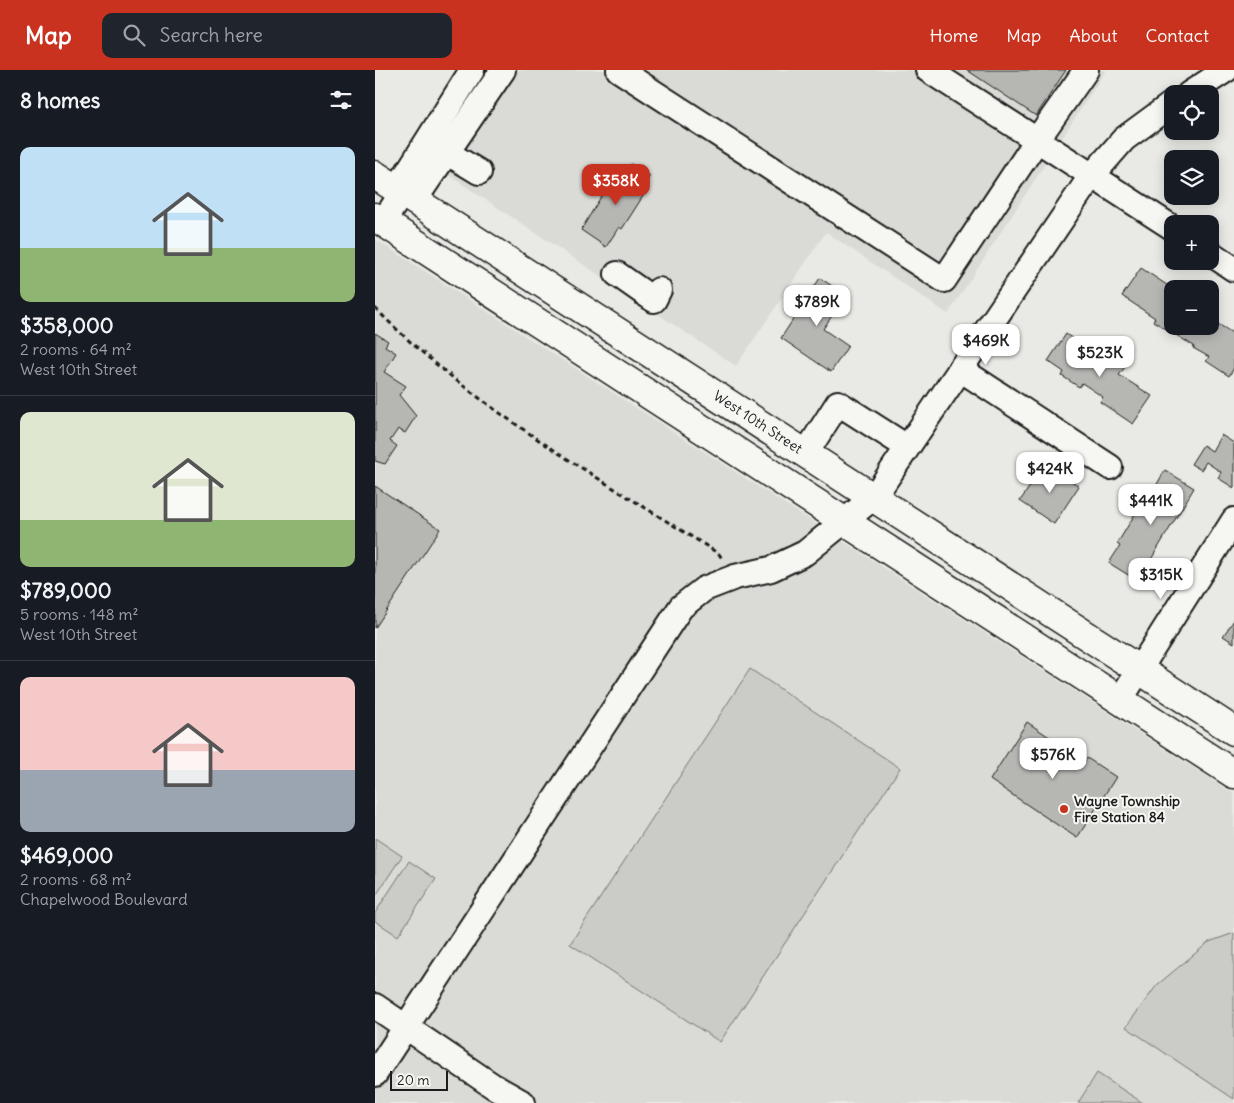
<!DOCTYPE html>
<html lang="en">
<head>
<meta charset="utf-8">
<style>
	:root { --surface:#171b24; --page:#20242c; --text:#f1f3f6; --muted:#9ea1a6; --line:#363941; --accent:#c8321e }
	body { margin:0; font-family:Delius,sans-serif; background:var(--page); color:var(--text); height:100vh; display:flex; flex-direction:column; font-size:19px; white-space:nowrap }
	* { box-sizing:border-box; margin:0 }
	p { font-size:16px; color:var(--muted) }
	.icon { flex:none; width:28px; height:28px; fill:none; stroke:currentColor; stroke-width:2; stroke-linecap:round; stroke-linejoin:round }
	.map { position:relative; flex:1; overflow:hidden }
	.drawer { display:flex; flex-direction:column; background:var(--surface); width:375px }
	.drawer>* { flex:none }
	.tools { position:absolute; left:789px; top:15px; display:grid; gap:10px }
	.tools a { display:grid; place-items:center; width:55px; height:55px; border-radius:10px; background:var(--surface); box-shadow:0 2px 12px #0003; font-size:25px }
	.scale { position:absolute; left:15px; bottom:12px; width:58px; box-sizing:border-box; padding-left:5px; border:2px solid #1c1c1c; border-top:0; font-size:14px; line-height:18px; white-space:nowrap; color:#1c1c1c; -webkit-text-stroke:4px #f6f6f2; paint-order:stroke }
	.price { position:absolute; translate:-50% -42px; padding:0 11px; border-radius:10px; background:#fff; color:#222; font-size:16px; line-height:32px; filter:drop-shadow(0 1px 2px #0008) }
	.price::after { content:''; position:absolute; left:50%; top:30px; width:15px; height:11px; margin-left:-8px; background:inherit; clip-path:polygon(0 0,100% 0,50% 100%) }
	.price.current { background:var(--accent); color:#fff }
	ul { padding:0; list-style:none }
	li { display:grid; align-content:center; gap:10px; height:265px; padding:0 20px }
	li+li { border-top:1px solid var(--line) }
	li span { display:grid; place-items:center; height:155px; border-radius:10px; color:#555 }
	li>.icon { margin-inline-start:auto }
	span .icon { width:90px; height:90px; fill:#fffc; stroke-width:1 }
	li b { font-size:21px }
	h2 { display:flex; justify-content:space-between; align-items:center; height:60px; padding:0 20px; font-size:21px }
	header { display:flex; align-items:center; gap:30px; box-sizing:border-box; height:70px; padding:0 25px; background:var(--accent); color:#fff }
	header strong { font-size:24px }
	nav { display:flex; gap:28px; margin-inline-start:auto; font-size:18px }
	.search { width:350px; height:45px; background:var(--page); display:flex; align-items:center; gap:12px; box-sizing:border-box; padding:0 18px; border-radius:10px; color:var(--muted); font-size:19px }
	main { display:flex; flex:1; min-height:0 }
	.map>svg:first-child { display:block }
	.built { fill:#dadad6 }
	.green { fill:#cbcbc7; stroke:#747472 }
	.building { fill:#b6b6b3; stroke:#1c1c1c }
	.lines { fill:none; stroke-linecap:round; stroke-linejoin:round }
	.minor-casing { stroke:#1c1c1c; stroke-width:28 }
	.major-casing { stroke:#1c1c1c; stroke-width:31 }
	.path { stroke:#1c1c1c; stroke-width:3; stroke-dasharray:5 4; stroke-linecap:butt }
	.minor { stroke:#f6f6f2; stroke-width:24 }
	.major { stroke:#f6f6f2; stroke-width:28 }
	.poi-dot { fill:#c8321e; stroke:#f6f6f2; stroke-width:2 }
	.labels { text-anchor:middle; stroke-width:4; stroke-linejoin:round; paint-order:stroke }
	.street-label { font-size:14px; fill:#1c1c1c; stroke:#f6f6f2 }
	.poi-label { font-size:14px; font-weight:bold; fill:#1c1c1c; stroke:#f6f6f2; text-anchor:start }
</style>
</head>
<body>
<header>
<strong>Map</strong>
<div class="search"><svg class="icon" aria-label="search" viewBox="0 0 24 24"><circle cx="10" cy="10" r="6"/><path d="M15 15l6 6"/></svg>Search here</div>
<nav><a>Home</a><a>Map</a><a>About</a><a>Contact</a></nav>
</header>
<main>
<section class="drawer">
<h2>8 homes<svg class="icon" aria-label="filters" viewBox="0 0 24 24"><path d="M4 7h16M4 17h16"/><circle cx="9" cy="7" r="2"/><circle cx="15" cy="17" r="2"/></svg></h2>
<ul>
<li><span style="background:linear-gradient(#bfe0f5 65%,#8fb573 0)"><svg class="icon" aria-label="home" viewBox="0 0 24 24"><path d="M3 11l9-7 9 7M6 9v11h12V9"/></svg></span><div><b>$358,000</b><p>2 rooms · 64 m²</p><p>West 10th Street</p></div></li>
<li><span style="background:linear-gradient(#dfe7d0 70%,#8fb573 0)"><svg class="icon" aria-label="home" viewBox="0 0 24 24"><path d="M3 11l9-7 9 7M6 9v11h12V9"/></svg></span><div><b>$789,000</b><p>5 rooms · 148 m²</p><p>West 10th Street</p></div></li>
<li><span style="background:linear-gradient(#f6c9c9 60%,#9aa5b1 0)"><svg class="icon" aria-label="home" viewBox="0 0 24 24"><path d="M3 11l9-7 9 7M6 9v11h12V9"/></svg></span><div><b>$469,000</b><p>2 rooms · 68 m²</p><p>Chapelwood Boulevard</p></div></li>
</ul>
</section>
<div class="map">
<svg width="859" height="1033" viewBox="0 0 859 1033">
	<rect width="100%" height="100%" fill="#e9e9e5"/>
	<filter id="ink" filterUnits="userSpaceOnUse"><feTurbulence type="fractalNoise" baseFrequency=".02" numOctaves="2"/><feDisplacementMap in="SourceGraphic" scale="10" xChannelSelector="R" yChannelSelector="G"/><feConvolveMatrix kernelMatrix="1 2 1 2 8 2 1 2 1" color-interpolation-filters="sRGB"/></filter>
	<g filter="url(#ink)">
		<g class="built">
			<polygon points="142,0 731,0 573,244 451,162 361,296 72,104"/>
			<polygon points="0,169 859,724 859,1033 0,1033"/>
		</g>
		<g class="green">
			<polygon points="375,599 525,698 345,972 195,874"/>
			<polygon points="0,768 27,786 0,827"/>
			<polygon points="34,791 61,809 23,866 0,851 0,843"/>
			<polygon points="859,863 859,1029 751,957 782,915 834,872"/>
			<polygon points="722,1003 768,1033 703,1033"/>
		</g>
		<g class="building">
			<polygon points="592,0 691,0 661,46"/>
			<polygon points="256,94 275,106 265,119 270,123 247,159 244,157 231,177 206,160 233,115 235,116 243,104 247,107"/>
			<polygon points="766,198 798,219 798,256 835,256 835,249 859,264 859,298 854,306 831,291 834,287 818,278 819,276 778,251 780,248 747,226"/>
			<polygon points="445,208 471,225 448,259 473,276 456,302 406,268"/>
			<polygon points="0,263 13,271 10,276 21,283 9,302 31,316 24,325 41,346 30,363 23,359 15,371 22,376 10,394 0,391"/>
			<polygon points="691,264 708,276 706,279 722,289 727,282 750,297 744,305 777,326 758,354 725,332 728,327 707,313 704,317 687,306 689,302 673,291"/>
			<polygon points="846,365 859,373 859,418 843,408 846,402 831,392 826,400 816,394 828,375 837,381"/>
			<polygon points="670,394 704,416 679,454 645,431"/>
			<polygon points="790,400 819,418 763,511 734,493 745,476 742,474 763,439 767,441"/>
			<polygon points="0,416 65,459 0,558"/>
			<polygon points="859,550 859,573 848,566"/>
			<polygon points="652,652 710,691 712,688 741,707 702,768 615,710"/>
		</g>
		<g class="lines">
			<g class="minor-casing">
				<g id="minor">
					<polyline points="244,0 569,210 662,70 798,158"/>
					<polyline points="553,0 662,70 711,0"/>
					<polyline points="814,24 851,0"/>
					<polyline points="71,82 104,102"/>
					<polyline points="27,123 47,119 128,0"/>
					<polyline points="8,152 27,123 29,108 97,0"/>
					<polyline points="835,183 859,199"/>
					<polyline points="242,204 279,230 284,220"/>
					<polyline points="585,299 735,397"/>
					<polyline points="431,383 463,333 532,377"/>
					<polyline points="745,630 859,450"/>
					<polyline points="0,936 118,1016 148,1033"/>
					<polyline points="0,1004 306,537 329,519 360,507 396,499 430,483 499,427 714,109 749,69 798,33"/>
				</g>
			</g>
			<g class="major-casing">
				<g id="major">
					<polyline points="0,105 859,661"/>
					<polyline points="0,147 859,704"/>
				</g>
			</g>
			<path class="path" d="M0,238C99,339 225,408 344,484L348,490"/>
			<use href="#minor" class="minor"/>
			<use href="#major" class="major"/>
		</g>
	</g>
	<circle class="poi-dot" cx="689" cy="739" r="5"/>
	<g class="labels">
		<g class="street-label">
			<text transform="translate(383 352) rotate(33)" y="5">West 10th Street</text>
		</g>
		<g class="poi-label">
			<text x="699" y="736">Wayne Township<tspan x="699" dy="16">Fire Station 84</tspan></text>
		</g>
	</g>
</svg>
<div class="tools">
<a><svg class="icon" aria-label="locate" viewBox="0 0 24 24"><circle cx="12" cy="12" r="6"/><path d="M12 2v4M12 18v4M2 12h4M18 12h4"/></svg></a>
<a><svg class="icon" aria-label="layers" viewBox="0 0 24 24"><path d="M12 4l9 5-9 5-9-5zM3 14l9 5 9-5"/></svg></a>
<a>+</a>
<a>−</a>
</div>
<div class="scale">20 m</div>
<b class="price current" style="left:241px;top:136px">$358K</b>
<b class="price" style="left:442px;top:257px">$789K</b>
<b class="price" style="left:611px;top:296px">$469K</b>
<b class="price" style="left:725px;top:308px">$523K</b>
<b class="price" style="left:675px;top:424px">$424K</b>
<b class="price" style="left:776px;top:456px">$441K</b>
<b class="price" style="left:786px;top:530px">$315K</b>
<b class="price" style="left:678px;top:710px">$576K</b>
</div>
</main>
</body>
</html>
